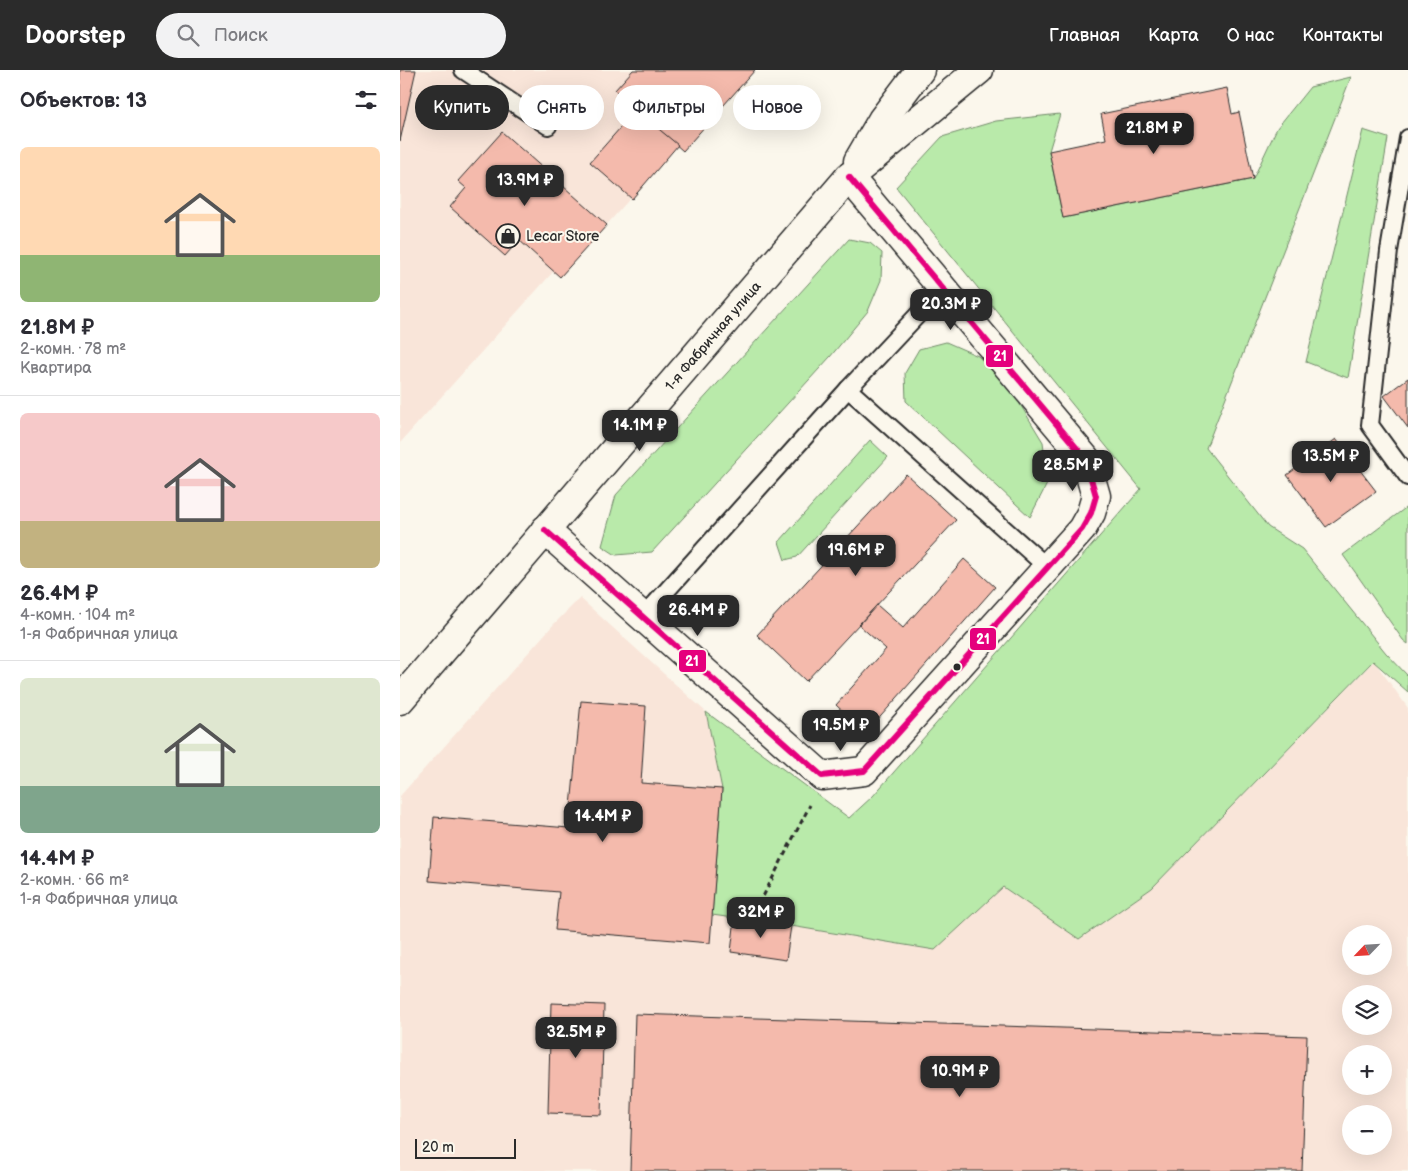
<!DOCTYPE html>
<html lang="ru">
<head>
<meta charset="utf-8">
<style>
	:root { --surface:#fff; --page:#f2f2f3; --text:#2b2b33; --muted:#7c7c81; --line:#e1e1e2; --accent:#2b2b2b }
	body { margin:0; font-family:"Balsamiq Sans",sans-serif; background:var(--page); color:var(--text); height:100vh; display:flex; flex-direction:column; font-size:19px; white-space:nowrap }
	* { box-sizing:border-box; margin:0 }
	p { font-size:16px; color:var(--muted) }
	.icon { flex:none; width:28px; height:28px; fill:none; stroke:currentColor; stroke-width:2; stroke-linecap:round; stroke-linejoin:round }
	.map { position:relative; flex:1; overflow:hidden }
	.panel { display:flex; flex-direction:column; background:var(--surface); width:400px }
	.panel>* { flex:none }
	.top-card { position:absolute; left:15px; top:15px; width:475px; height:45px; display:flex; gap:10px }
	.needle { width:32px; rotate:245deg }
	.tools { position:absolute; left:942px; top:855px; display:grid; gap:10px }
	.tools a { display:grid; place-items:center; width:50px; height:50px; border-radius:50%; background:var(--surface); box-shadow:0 5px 20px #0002; font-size:25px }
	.scale { position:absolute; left:15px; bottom:12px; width:101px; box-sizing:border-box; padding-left:5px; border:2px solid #2b2b2b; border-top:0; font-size:14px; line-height:18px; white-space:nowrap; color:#2b2b2b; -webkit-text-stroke:4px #fbf7ec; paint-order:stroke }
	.price { position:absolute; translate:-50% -42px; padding:0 11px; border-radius:10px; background:var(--accent); color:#fff; font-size:16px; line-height:32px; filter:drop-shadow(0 1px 2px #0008) }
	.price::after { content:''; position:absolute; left:50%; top:30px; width:15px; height:11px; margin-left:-8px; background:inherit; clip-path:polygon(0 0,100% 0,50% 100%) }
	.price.selected { background:#222; color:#fff }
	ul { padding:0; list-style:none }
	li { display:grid; align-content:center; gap:10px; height:265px; padding:0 20px }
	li+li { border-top:1px solid var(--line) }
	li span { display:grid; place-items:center; height:155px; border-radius:8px; color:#555 }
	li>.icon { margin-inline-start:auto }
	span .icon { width:90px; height:90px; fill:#fffc; stroke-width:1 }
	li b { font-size:21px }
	h2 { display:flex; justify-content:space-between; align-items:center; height:60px; padding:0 20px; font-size:21px }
	.tag { padding:0 18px; border-radius:22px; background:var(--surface); box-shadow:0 5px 20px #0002; font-size:18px; line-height:45px }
	.tag.selected { background:var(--accent); color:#fff }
	header { display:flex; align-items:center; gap:30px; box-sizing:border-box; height:70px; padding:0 25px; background:var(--accent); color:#fff }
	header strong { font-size:24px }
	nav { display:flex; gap:28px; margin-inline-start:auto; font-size:18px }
	.search { width:350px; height:45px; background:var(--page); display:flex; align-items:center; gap:12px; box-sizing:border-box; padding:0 18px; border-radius:28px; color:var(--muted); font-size:19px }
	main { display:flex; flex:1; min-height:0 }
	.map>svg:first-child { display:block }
	.built { fill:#f9e5d9; fill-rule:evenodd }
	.green { fill:#b9eaaa; stroke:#728a6a }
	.building { fill:#f4baac; stroke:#2b2b2b }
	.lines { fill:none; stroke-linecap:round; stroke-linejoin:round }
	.lane-casing { stroke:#2b2b2b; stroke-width:20 }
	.street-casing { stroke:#2b2b2b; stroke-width:31 }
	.secondary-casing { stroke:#2b2b2b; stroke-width:31 }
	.path { stroke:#2b2b2b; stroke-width:3; stroke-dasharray:5 4; stroke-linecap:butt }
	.lane { stroke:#fbf7ec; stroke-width:16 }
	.street { stroke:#fbf7ec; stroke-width:28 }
	.secondary { stroke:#fbf7ec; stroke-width:28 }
	.bus-1-casing { stroke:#fbf7ec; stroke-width:10 }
	.bus-1 { stroke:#e5007d; stroke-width:6 }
	.bus-dot { fill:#2b2b2b; stroke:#fbf7ec; stroke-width:2 }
	.labels { text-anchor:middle; stroke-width:4; stroke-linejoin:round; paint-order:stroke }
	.poi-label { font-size:14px; fill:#2b2b2b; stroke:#fbf7ec; text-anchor:start }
	.street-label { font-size:14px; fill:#2b2b2b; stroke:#fbf7ec }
	.line-badge { stroke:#fbf7ec; stroke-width:2 }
	.badge-label { font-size:14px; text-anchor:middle; font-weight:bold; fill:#fff }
</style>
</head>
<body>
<header>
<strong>Doorstep</strong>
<div class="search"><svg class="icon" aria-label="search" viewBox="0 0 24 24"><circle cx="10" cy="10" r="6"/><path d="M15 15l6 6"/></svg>Поиск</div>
<nav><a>Главная</a><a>Карта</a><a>О нас</a><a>Контакты</a></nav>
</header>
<main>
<section class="panel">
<h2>Объектов: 13<svg class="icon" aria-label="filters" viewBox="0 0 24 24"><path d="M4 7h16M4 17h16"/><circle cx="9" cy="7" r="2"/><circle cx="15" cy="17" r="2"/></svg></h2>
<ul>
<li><span style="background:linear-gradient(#ffd9b3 70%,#8fb573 0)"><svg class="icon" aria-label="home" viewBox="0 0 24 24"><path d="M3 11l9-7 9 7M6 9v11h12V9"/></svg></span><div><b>21.8M ₽</b><p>2-комн. · 78 m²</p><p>Квартира</p></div></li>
<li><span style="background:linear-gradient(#f6c9c9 70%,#c2b280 0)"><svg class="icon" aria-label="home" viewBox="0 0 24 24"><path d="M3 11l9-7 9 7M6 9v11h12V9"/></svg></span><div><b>26.4M ₽</b><p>4-комн. · 104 m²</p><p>1-я Фабричная улица</p></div></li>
<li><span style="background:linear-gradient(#dfe7d0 70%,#7fa58c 0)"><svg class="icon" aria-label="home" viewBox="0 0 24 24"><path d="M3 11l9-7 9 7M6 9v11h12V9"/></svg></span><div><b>14.4M ₽</b><p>2-комн. · 66 m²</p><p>1-я Фабричная улица</p></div></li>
</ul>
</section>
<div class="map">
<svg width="1008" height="1101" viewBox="0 0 1008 1101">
	<rect width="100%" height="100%" fill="#fbf7ec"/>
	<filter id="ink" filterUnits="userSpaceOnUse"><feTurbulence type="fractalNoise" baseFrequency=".02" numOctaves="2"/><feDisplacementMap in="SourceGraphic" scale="10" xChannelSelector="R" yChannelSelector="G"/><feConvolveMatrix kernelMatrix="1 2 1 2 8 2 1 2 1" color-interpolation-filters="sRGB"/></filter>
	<g filter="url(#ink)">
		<g class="built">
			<polygon points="0,0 355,0 283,81 277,76 160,207 153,202 0,373"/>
			<path d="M180,528L306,642L322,719L312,845L391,856L534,880L603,817L680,869L752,818L974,591L1008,638V1101H0V726L154,554ZM951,864H984V896H951ZM951,924H984V956H951ZM951,984H984V1016H951ZM951,1044H984V1076H951Z"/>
		</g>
		<g class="green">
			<polygon points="951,7 806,378 868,457 902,479 986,583 1008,606 1008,622 973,591 752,818 679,869 603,817 535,880 391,856 312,845 322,719 306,642 449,748 473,726 741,419 496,117 542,67 596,51 660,44 649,81 663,148 853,109 877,58 910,17"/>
			<polygon points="963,60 988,68 948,308 906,292"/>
			<polygon points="449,169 470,173 482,183 481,210 468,241 430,287 252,482 216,485 202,476 216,425"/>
			<polygon points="546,272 578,286 612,321 643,372 648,412 630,447 506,331 505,303 519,279"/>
			<polygon points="470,370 488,387 397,487 385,490 379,472"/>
			<polygon points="1008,436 1008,574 1003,570 943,485"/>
		</g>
		<g class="building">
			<polygon points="0,0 16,0 0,71"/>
			<polygon points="233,0 355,0 283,81 215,20"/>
			<polygon points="827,18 832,44 839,42 853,109 663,148 649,81 706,69 701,44"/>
			<polygon points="236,40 278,75 232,129 190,92"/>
			<polygon points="102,62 207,155 160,207 119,170 105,186 50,137 66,118 58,111"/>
			<polygon points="1008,308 1008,358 984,326"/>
			<polygon points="936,369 976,421 926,457 887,405"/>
			<polygon points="506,404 556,450 406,611 357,565"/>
			<polygon points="564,489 595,517 466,663 436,635 486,579 459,555 477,535 503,558"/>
			<polygon points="181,631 246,636 241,713 322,719 310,873 155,860 159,822 29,811 34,747 169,758"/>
			<polygon points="335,848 391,856 386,890 331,882"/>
			<polygon points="151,933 204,935 201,1045 148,1043"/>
			<polygon points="235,944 907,966 902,1101 230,1101"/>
		</g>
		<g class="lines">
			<g class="lane-casing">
				<g id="lane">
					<polyline points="63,0 148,56"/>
					<polyline points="1008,68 989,181 970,355 1008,407"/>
					<polyline points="448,319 647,497"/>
					<polyline points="243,547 448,319 542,219"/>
				</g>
			</g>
			<g class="street-casing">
				<polyline id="street" points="145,460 422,706 464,701 682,459 691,443 696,426 685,388 449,107"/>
			</g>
			<g class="secondary-casing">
				<g id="secondary">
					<polyline points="458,91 482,50 520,0"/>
					<path id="s1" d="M0,630L449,107L579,0"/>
				</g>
			</g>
			<polyline class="path" points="351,850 410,735"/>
			<use href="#lane" class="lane"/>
			<use href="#street" class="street"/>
			<use href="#secondary" class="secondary"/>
			<g class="bus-1-casing">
				<polyline id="bus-1" points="145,460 422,706 464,701 682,459 691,443 696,426 685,388 449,107"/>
			</g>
			<use href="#bus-1" class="bus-1"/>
		</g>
	</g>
	<defs>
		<g id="shop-ring" transform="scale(1.25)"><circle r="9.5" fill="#fbf7ec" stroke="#2b2b2b" stroke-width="1.5"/><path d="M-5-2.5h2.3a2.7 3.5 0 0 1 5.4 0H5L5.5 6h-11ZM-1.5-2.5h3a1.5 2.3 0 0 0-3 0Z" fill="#2b2b2b"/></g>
	</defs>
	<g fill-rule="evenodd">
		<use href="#shop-ring" x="108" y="166"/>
	</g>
	<circle class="bus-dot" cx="557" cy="597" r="4.5"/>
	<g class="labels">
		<g class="poi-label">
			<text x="126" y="171">Lecar Store</text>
		</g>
		<g class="street-label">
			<text dy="5" stroke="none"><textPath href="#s1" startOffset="480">1-я Фабричная улица</textPath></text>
		</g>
	</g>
	<g class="line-badge">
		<rect x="585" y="274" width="29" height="24" rx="5" fill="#e5007d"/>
		<rect x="569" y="557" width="28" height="24" rx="5" fill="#e5007d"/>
		<rect x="278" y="579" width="29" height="24" rx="5" fill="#e5007d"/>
	</g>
	<g class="badge-label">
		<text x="600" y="291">21</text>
		<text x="583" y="574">21</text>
		<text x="292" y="596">21</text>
	</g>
</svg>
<div class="tools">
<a><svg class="needle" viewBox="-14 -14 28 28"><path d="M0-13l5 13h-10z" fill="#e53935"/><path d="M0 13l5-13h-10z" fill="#7c7c81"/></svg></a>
<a><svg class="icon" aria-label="layers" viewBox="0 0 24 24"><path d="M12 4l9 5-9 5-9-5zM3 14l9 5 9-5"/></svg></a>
<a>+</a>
<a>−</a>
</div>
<div class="scale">20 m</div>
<b class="price selected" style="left:754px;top:85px">21.8M ₽</b>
<b class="price" style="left:125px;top:137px">13.9M ₽</b>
<b class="price" style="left:551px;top:261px">20.3M ₽</b>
<b class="price" style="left:240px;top:382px">14.1M ₽</b>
<b class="price" style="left:931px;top:413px">13.5M ₽</b>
<b class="price" style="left:673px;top:422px">28.5M ₽</b>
<b class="price" style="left:456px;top:507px">19.6M ₽</b>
<b class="price" style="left:298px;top:567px">26.4M ₽</b>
<b class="price" style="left:441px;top:682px">19.5M ₽</b>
<b class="price" style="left:203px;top:773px">14.4M ₽</b>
<b class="price" style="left:361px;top:869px">32M ₽</b>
<b class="price" style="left:176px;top:989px">32.5M ₽</b>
<b class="price" style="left:560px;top:1028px">10.9M ₽</b>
<div class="top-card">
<a class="tag selected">Купить</a>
<a class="tag">Снять</a>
<a class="tag">Фильтры</a>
<a class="tag">Новое</a>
</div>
</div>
</main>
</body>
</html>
